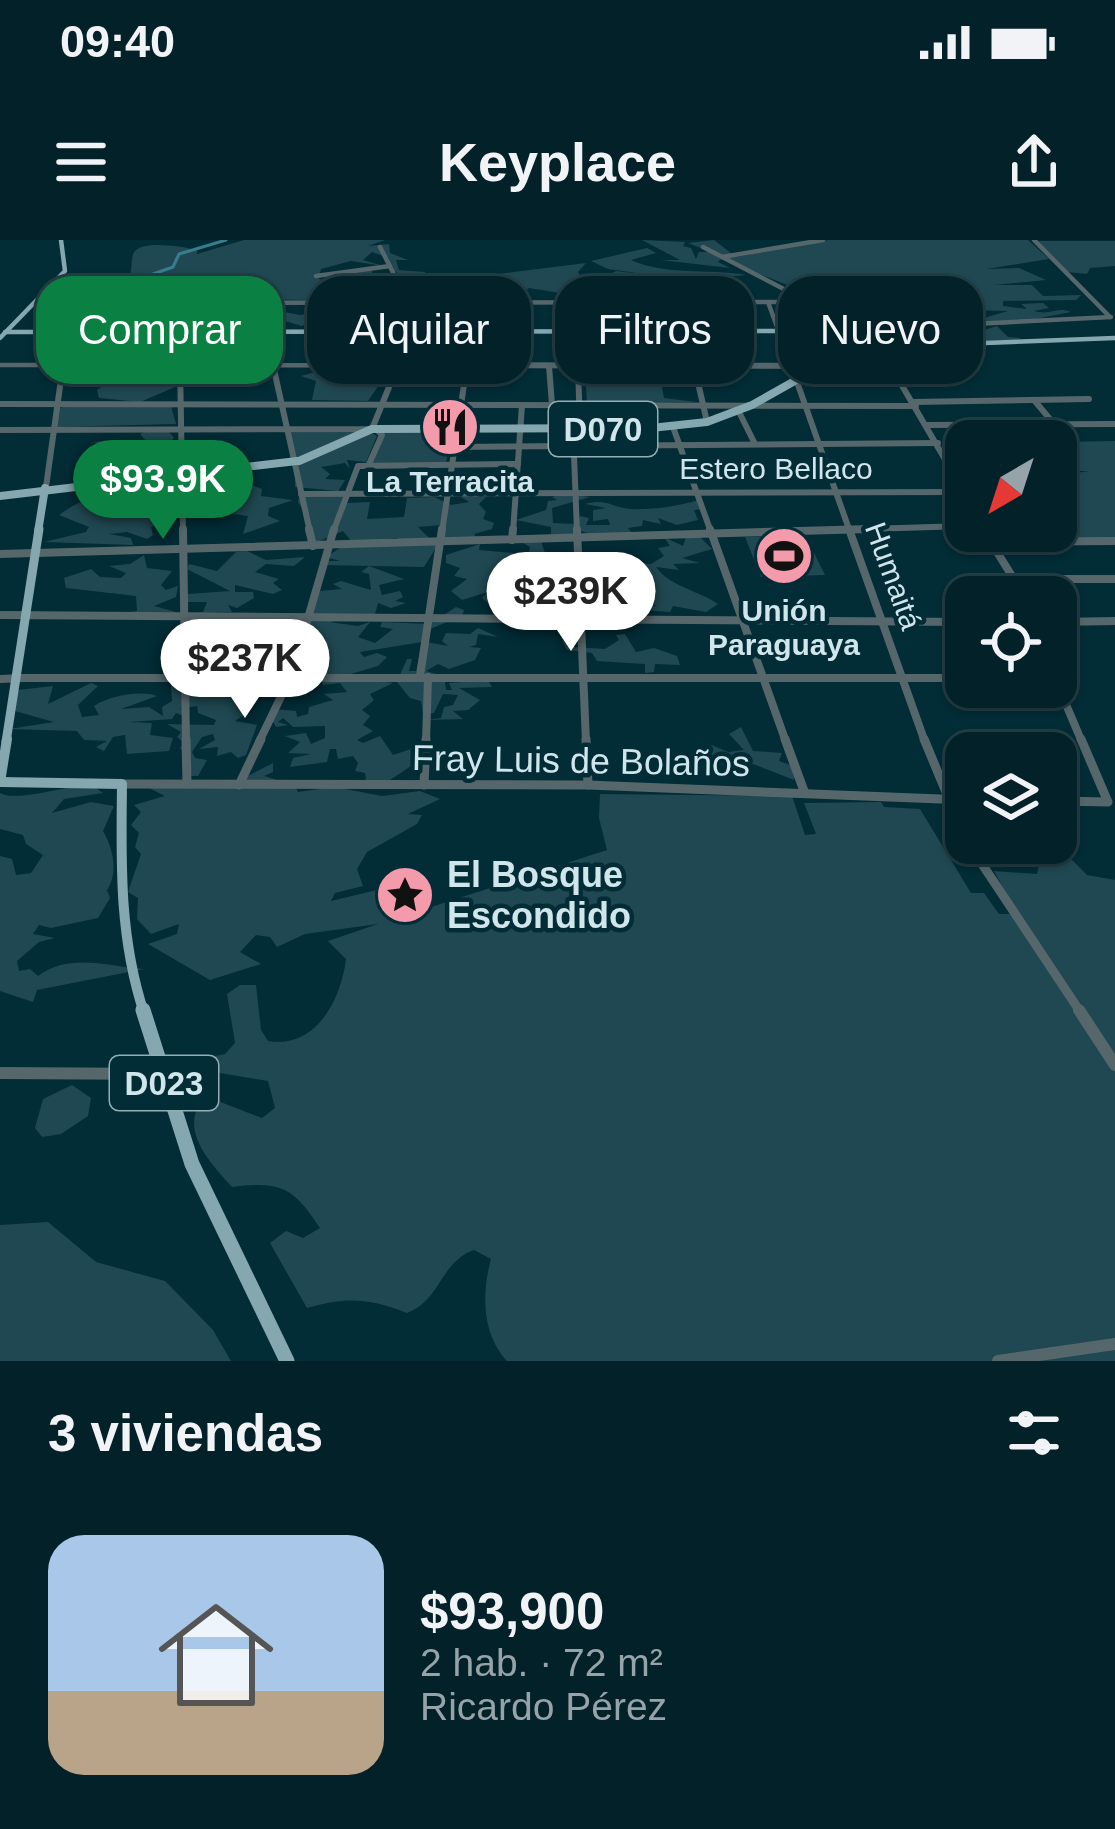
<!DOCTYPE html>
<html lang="es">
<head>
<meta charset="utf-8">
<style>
	:root { --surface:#022128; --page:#102e34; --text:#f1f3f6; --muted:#96a3a8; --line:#233e45; --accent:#0b8043 }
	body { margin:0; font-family:Arial,sans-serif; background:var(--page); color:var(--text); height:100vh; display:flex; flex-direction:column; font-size:45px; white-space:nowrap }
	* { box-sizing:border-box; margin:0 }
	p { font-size:39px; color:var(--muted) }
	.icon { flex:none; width:66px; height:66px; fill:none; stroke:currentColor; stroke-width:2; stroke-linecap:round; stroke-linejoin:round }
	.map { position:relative; height:1121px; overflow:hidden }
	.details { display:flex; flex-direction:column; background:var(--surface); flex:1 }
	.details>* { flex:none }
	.banner { position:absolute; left:36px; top:36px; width:1044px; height:108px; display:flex; gap:24px }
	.needle { width:78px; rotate:219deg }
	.fabs { position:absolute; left:945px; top:180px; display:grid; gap:24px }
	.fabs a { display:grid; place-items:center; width:132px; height:132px; border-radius:24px; background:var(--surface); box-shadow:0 3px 9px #0004,0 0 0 3px var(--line); font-size:60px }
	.price { position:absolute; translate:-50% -102px; padding:0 27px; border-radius:42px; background:#fff; color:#222; font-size:39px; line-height:78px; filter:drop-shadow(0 3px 6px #0008) }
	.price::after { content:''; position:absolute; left:50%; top:72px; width:36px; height:27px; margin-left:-18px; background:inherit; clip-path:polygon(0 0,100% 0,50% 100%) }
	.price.current { background:var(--accent); color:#fff }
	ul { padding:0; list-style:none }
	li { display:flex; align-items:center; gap:36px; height:300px; padding:0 48px }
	li span { display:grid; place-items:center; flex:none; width:336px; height:240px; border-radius:36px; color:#555 }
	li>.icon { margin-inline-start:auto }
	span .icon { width:144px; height:144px; fill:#fffc; stroke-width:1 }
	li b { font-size:51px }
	h2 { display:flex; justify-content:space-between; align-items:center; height:144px; padding:0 48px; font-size:51px }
	.tag { padding:0 42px; border-radius:36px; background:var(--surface); box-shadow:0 3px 9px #0004,0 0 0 3px var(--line); font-size:42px; line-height:108px }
	.tag.current { background:var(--accent); color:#fff }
	.status { display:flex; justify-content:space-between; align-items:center; height:84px; padding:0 60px; background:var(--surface); direction:ltr }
	.status svg { height:33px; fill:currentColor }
	header { display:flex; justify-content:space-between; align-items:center; height:156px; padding:0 48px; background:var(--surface); font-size:54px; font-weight:600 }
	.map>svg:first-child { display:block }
	.green { fill:#204852 }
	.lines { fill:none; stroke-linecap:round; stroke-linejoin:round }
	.stream { stroke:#377d8f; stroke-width:3 }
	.minor-far4 { stroke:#56676b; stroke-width:4.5 }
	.minor-far3 { stroke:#56676b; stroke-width:6 }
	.minor-far2 { stroke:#56676b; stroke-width:8 }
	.minor-far1 { stroke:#56676b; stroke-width:9 }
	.minor { stroke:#56676b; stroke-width:12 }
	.major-far4 { stroke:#85a7b0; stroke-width:4.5 }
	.major-far3 { stroke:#85a7b0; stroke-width:8 }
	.major-far2 { stroke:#85a7b0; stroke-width:9 }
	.major-far1 { stroke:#85a7b0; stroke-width:10 }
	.major { stroke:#85a7b0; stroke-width:15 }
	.labels { text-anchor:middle; stroke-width:9; stroke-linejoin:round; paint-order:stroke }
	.far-street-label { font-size:30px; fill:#d1e6ec; stroke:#022c36 }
	.far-poi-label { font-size:30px; font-weight:bold; fill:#d1e6ec; stroke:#022c36 }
	.shield { fill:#022c36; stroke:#93aeb5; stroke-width:3 }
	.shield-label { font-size:33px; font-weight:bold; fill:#d1e6ec }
	.street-label { font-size:36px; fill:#d1e6ec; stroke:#022c36 }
	.poi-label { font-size:36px; font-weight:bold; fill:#d1e6ec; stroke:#022c36; text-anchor:start }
</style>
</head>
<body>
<div class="status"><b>09:40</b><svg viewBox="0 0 49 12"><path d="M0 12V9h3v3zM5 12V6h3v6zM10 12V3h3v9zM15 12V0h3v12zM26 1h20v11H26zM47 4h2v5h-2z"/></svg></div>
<header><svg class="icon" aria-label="menu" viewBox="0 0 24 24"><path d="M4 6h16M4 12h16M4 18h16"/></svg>Keyplace<svg class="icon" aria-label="share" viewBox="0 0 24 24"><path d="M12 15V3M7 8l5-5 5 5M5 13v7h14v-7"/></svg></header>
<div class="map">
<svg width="1115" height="1121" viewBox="0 0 1115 1121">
	<rect width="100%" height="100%" fill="#022c36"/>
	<g class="green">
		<path d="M244,0H385L368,6L389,4L390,13L408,20H396L399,30L425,32L427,43L586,23L578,32L583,41L562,48L566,54L529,48L518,57L412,52L404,46L413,42L386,26L389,18L372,12L363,20L383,26L351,21L321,29L318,38L335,47L347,38L343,34L372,30L373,37L386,41L369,44L380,47L365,53H393L396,61L244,59L237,61L147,62L139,60L149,55L157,61L177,50L127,55L125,62L118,57L94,61L105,60L95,55L114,53L108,44L129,38C133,29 130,16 135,11C146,0 183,7 197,10V14Z"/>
		<path d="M642,0L685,2L683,6L691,8L696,19L699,12H711L688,3L714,0L736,17L829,0H1028L1049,19L986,29L1019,28L1046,40L994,45H1032L1043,56L1081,55L1076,60L1003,61V66L1027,69L1021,64L1043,63L1049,68L1034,71C1051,76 1056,66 1071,72L1004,85L977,80L1008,71L957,70L968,61L948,65L952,72L920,76L939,82L949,78L981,91L997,86L1008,97L1021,98L1017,100L908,103L894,100L892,92L877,96L873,86L853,90L857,82L841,81L850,76L795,90L789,78H812L787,66L827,65L816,67L823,71L833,65L852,66L858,82L896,84L863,76L893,77L862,71L865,66C843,62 815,51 801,59L795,54L828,46L795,48L721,19L718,22L730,28L661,20H680Z"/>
		<polygon points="1038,1 1115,1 1115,26 1090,28 1087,34 1067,32"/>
		<path d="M647,8L656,13L631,20C667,36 707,28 746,35L694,40L736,38L748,50L689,54L678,40L665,41L677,54L593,58L595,42L616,31L665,37L608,29L591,21Z"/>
		<polygon points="340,67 349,74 357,68 379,72 393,68 377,75 393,75 412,85 349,77 344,78 345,86 314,79 302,86 264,75 268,69 300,75"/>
		<polygon points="333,127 363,135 378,130 385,136 368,161 312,160 316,141 301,136"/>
		<polygon points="585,129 677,136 661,142 664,158 697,162 587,163"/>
		<polygon points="157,130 155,138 174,141 175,147 140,162 99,158 97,150 106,144 106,136"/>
		<polygon points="65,166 171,166 176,184 56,187 53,172"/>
		<path d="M147,191L169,192L174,198L166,208L169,214L154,219L153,226L105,231L112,220L92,215L110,203H91C111,198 127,206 146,201L140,194Z"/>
		<polygon points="288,191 370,192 377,196 366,222 347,220 350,229 345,223 321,227 330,234 325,239 345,240 338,251 295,247 295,228 310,215 295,218"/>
		<polygon points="381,191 453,192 446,223 371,223"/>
		<polygon points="1115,201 1115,301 990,299 987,291 1056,291 1056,236 1089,231 1056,231 1056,226 1071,223 1056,221 1056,202"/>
		<polygon points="212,242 244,242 262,249 261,256 293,260 269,268 268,276 280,281 243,294 248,276 184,268 185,244"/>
		<path d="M156,246L159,260L168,266L158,274L165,280L151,287L153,295L147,299L127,292L109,294L131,298L133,305L44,302L86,292L89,287L59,275C102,244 115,262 156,246Z"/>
		<path d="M564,254L590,257L552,268L553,283L576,284L580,276L589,278L586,285H610L608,279L593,281V270L606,268L585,264C608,258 612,268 631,269C649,270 676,267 698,260L703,269L694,270L698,280L677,285L658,278L661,284L643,280L642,286L628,288L632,293L596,296L575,289V294L551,296V287L516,280L546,270L548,261L557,260L552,257Z"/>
		<polygon points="467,255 486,257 479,264 486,272 483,279 494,283 492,289 474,294 477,298 443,301 442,285 418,287 437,306 424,327 320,325 321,321 340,321 326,317 340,308 405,305 397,298 352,302 343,291 315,303 305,292 309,279 298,262 299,257 345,256 346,263 370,262 367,279 404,277 407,258 434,257 451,265 469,262 461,257"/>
		<polygon points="805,295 825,335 761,337 745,297"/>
		<path d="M664,297L683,306L686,297L701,298L712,309L682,318L700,323L673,324L679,330L656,327C670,347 698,350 718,364L706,372L673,366L670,372L642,370L657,365L629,364L641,370L627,372L626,360L611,353L635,358L650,350L595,338H639L638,323L651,324L664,316L658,308L670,306Z"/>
		<polygon points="541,301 545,313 573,318 532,321 531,325 545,325 533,333 545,336 529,338 529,343 541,346 509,353 554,357 544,366 555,369 553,377 531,376 542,372 541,367 515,366 515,358 496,360 500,366 492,367 482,358 488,352 462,360 451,351 467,339 454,336 460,328 446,323 446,315 480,304 479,310 514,313 516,318 528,316 530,307 523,303"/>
		<polygon points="247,311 266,320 305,317 294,326 266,324 255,332 279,339 273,343 282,350 273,354 235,345 235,352 253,352 254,358 237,368 228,365 232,372 190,373 203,372 207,362 187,362 188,354 230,351 187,329 189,324 217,331 236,312"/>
		<polygon points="144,315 147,328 172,331 161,345 166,350 178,346 176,357 154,366 176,372 118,373 137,371 136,356 66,348 64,338 91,329 100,337 121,338 126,333 109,326 130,324"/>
		<polygon points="369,326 404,339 379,345 382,355 400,351 403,357 395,361 406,363 391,368 378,363 375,374 329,382 358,386 370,382 358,397 375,403 393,389 380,387 382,382 430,384 456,367 464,370 462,376 430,389 426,402 448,406 442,401 446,393 470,394 478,388 498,397 478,394 476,405 469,407 481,408 475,420 449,429 438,424 426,431 440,435 399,437 407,419 412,419 409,431 416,431 422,402 360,412 364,417 377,413 387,417 378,426 344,436 393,443 370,454 374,460 362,470 370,476 363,485 373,491 357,500 363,503 380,496 393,515 411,509 420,520 387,542 366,540 365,533 355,531 358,523 353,516 338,519 336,509 330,509 327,522 290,527 293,518 311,514 288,513 300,502 285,496 306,493 311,504 325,498 325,486 293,487 283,478 278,482 288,485 276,487 270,476 272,469 296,471 297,477 308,474 309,467 333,460 324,454 347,452 340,443 323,445 322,439 291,433 294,422 321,419 327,403 303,404 298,396 311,393 305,392 320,351 342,349 333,344 341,341 371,350 369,334 361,332"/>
		<polygon points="252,380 303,380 293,394 277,386 261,408 279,411 261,422 287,429 284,435 223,426 232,405 265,390"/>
		<polygon points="625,394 636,412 654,408 677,416 680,425 655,424 654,432 645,433 645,424 597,421 592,413 567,410 562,401 577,399 572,407 605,409 619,400 616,395"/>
		<path d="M215,426L219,437L232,441L221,450L252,444L250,449L256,453L244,459V475L235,481L257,485L246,515L238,518L231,512L217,516L218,507L199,509L215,500L213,494L202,497L192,512L195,518L207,520L198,536H187L191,520L180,508L185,503L177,497L181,492L167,484L214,485L216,480L198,473L197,466L179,469L190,470L186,477L176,473L172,479L129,482L152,483L150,495L173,498L169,511L127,514L125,495L113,497L104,511L96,507L107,501L84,500L77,491L9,489L54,482L15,471L18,450L53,446L48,464L91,443L98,446L78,465L82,477L99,475L94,466C109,456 140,450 157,456L121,469L149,467L163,476L162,467L172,461L171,446L180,448L185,440Z"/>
		<polygon points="488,440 492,447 459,448 480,460 468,470 453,471 463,479 427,480 441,478 444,467 453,465 458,455 443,454 434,473 423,474 421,461 410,458 397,442 445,442 446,450 452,450 449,443"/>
		<polygon points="741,487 753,511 782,513 779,521 793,526 794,540 753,524 741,528 708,523 707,507 712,505 728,512 744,510 729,494"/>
		<path d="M273,523V532L264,536L294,545L298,552L334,547L382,556L420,551L440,559L408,574L422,575L417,584L367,612L357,629L363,646L335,653L331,661L385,648L419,671L607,610L599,578L600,554L792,556L805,595L816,594L804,563L881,562L884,567L920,569L971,653H984L999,674H1017L994,631L1037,634L1041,617L1070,618L1087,635L1115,640V1121H507C481,1093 482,1052 491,1019L474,1010C440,1022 441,1060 407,1073C368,1058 347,1057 307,1068L270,1003L286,991L303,998L320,988C293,947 281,941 232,947C209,921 177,889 205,856L262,878L275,868L268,841L202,830L190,821L225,814L235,803L227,754L240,745H256L261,790L268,801C316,809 341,760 346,719L328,701L378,684L305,694L277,707L270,697L256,695L240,712L261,724L210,740L148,704L177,694L179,684L151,694L137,679L138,658L128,652L141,614L135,607L139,593L131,585L141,572L134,565L165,556L145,546L240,540Z"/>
		<path d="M89,543L103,553L64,559L52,573L91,562L114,566L103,591C113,608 119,633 107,650L110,658L98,678L51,688L39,685L33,694L55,698L39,702L17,721L19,731L30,729L38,736C70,712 109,727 144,729L37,750L33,762L0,751V616L12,619L16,635L31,633L43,615L26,604L23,595L0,589V553C15,562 67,547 89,543Z"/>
		<polygon points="72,845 91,858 88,876 61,894 42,897 35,888 43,859"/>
		<polygon points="48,982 96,1022 165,1041 213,1090 231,1121 0,1121 0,985"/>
	</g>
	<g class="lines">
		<polyline class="stream" points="139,39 173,27 179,14 226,0"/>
		<g class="minor-far4">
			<polyline points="1034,0 1110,77"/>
			<polyline points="380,7 408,62"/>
			<polyline points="703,7 803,59"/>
			<polyline points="722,17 823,0"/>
			<polyline points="316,36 390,26"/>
			<polyline points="259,62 274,128"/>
			<polyline points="577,62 579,128"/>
			<polyline points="680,62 695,128"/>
			<polyline points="768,62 792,128"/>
			<polyline points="36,63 850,62 869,91"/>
			<polyline points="179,63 180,128"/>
			<polyline points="973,84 1111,77"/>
			<polyline points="879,107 892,128"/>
			<polyline points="578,114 644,114"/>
			<polyline points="0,125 892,126"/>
			<polyline points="62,128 71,63"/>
			<polyline points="397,128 424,62"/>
			<polyline points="467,128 477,62"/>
		</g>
		<g class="minor-far3">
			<polyline points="180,125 183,292"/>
			<polyline points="273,125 310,292"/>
			<polyline points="333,125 892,126"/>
			<polyline points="578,125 580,189"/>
			<polyline points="694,125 707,182"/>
			<polyline points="791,125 850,292"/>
			<polyline points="890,125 964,252"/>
			<polyline points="549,126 552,165"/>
			<polyline points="1034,160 1069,202"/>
			<polyline points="913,162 1089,159"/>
			<polyline points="0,164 916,166"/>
			<polyline points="739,172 755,204"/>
			<polyline points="927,185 1115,184"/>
			<polyline points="673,187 711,292"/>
			<polyline points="573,189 577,292"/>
			<polyline points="0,190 372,189 398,125"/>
			<polyline points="455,207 938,203"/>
			<polyline points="369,224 382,195 376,189"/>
			<polyline points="46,247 63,125"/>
			<polyline points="301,254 963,252"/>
			<polyline points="333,292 358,226 518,224"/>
			<polyline points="442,292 467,125"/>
			<polyline points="513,292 522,165"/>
			<polyline points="766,292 966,286"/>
		</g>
		<g class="minor-far2">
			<polyline points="183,289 186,502"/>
			<polyline points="309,289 313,306"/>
			<polyline points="577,289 586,502"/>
			<polyline points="710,289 786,502"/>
			<polyline points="849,289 925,502"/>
			<polyline points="984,291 1025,357"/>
			<polyline points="512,300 513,289"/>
			<polyline points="991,302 1115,301"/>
			<polyline points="0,314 870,289"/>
			<polyline points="1014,339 1115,339"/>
			<polyline points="0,375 966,382"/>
			<polyline points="1056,382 1115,381"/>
			<polyline points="1056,408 1074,437 1056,437"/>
			<polyline points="420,436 442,289"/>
			<polyline points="23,438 966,438"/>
			<polyline points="0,439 23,438"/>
			<polyline points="1056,441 1082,502"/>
			<polyline points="259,502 291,436 334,289"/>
			<polyline points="426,502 428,437"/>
		</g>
		<g class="minor-far1">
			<polyline points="186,499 187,544"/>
			<polyline points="586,499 588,545"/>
			<polyline points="785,499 804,551"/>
			<polyline points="924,499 966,600"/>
			<polyline points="122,544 588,545 966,560"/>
			<polyline points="239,545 261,499"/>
			<polyline points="424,545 426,499"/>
			<polyline points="1056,561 1108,562 1081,499"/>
			<polyline points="968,603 1081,773"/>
		</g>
		<g class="minor">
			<polyline points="1079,770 1115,825"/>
			<polyline points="0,833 162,834"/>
			<polyline points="998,1121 1115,1104"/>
		</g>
		<g class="major-far4">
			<polyline points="5,92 869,91 879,107"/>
			<polyline points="0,98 65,31 61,0"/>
			<polyline points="817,128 879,107 1115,98"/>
		</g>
		<g class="major-far3">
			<polyline points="299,221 372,189 651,188 707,182 752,165 823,125"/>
			<polyline points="0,256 297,221"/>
			<polyline points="38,292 45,248"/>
		</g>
		<polyline class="major-far2" points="6,502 39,289"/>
		<g class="major-far1">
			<path d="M0,542L122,544C121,623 119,697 144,773"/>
			<polyline points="0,542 7,499"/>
		</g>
		<polyline class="major" points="143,770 192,924 287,1121"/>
	</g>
	<defs>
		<g id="restaurant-disc" transform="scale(3)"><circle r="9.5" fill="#f39aab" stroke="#022c36"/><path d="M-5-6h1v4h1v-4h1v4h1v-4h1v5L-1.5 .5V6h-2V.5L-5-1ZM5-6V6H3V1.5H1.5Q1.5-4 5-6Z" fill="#111"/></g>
		<g id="stadium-disc" transform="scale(3)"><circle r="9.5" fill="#f39aab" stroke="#022c36"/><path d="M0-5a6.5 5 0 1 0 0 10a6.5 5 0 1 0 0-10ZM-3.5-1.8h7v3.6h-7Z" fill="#111"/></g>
		<g id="sight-disc" transform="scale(3)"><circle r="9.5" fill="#f39aab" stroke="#022c36"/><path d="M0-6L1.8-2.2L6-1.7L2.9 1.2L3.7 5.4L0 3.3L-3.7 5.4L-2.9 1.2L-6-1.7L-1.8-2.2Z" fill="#111"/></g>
	</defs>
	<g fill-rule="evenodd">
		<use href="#restaurant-disc" x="450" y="187"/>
		<use href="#stadium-disc" x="784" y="316"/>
		<use href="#sight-disc" x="405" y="655"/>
	</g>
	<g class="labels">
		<g class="far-street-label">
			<text x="776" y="239">Estero Bellaco</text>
			<text transform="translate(893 336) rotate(70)" y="10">Humaitá</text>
		</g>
		<g class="far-poi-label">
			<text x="450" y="252">La Terracita</text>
			<text x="784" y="381">Unión<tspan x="784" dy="34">Paraguaya</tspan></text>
		</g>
		<g class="shield">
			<rect x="549" y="162" width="108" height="54" rx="9"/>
			<rect x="110" y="816" width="108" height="54" rx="9"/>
		</g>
		<g class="shield-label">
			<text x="603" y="201">D070</text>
			<text x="164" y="855">D023</text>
		</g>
		<g class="street-label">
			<text transform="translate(581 520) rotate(1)" y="13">Fray Luis de Bolaños</text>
		</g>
		<g class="poi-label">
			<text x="447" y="647">El Bosque<tspan x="447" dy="41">Escondido</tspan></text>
		</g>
	</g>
</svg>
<div class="fabs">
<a><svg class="needle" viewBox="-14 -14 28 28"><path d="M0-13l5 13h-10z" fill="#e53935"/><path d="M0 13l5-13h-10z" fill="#96a3a8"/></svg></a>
<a><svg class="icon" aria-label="locate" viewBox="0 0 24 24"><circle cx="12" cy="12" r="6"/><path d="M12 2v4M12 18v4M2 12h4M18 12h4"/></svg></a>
<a><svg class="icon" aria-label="layers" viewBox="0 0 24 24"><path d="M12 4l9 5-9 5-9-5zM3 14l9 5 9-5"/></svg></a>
</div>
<b class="price current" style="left:163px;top:302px">$93.9K</b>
<b class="price" style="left:571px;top:414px">$239K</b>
<b class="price" style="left:245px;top:481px">$237K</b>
<div class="banner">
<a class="tag current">Comprar</a>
<a class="tag">Alquilar</a>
<a class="tag">Filtros</a>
<a class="tag">Nuevo</a>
</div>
</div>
<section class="details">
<h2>3 viviendas<svg class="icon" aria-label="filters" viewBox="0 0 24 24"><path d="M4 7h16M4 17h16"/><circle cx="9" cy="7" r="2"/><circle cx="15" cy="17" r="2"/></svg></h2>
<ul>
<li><span style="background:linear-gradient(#a9c7e8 65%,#b9a48a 0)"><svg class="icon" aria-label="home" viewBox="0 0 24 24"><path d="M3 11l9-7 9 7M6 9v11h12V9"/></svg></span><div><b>$93,900</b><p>2 hab. · 72 m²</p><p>Ricardo Pérez</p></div></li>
</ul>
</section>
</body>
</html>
